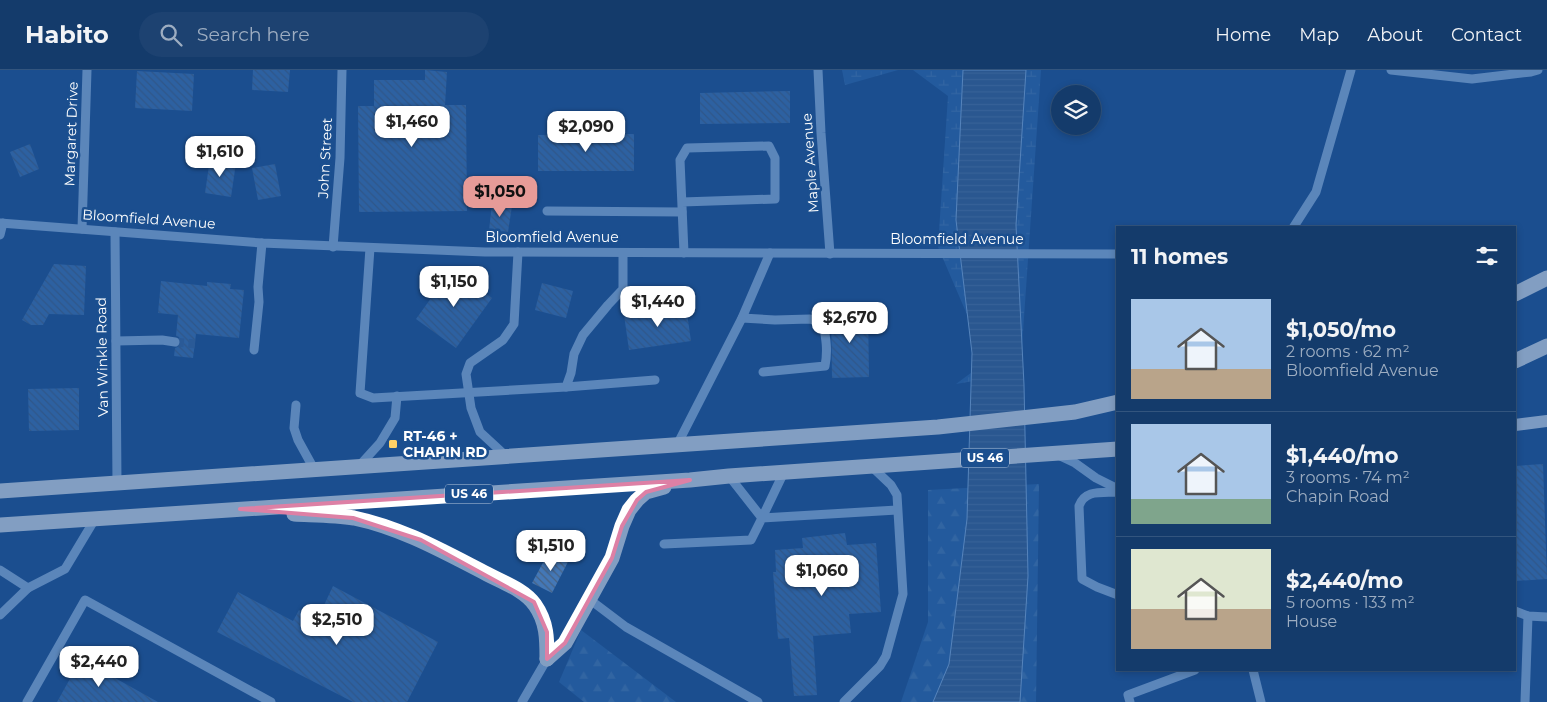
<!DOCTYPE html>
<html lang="en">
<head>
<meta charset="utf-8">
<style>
	:root { --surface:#143b6b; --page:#1d4271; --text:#f1f3f6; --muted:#9dadc1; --line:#33557e; --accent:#e69b98 }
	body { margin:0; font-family:Montserrat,sans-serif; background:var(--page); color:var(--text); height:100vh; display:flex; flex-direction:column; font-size:19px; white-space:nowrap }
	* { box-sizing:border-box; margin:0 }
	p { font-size:16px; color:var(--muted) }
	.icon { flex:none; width:28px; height:28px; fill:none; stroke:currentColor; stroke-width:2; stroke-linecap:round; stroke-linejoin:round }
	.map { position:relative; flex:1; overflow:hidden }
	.drawer { position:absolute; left:1116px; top:156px; width:400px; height:445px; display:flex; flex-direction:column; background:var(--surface); border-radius:0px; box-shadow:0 2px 8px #0003,0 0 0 1px var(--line) }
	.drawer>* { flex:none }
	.tools { position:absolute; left:1051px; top:15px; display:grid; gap:10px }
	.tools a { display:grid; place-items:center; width:50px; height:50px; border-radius:50%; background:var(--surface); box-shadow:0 2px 8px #0003,0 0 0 1px var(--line); font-size:25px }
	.price { position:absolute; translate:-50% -42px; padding:0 11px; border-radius:10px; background:#fff; color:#222; font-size:16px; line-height:32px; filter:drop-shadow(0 1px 2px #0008) }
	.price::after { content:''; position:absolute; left:50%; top:30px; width:15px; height:11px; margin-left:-8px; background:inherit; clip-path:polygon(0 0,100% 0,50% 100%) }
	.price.current { background:var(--accent); color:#111 }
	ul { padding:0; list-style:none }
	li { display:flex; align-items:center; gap:15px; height:125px; padding:0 15px }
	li+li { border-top:1px solid var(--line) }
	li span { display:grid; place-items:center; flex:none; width:140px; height:100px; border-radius:0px; color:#555 }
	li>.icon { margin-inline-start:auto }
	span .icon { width:60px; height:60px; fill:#fffc; stroke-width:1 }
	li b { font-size:21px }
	h2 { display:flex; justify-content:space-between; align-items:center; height:60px; padding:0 15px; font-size:21px }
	header { display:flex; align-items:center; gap:30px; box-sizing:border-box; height:70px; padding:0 25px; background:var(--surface); border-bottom:1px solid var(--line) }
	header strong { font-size:24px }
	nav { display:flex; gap:28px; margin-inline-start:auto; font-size:18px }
	.search { width:350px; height:45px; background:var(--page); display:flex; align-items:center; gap:12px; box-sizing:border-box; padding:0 18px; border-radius:28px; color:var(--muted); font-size:19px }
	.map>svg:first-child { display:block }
	.forest { fill:url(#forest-firs) }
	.wetland { fill:url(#wetland-marsh) }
	.water { fill:url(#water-rules); stroke:#9cc4f0 }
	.building { fill:url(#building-back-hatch) }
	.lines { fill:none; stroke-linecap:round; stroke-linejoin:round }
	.minor-tunnel { stroke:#3d69a0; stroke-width:9; stroke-dasharray:9 4.5; stroke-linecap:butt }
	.minor { stroke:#a9c9ee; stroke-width:9 }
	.major { stroke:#f0f6ff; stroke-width:12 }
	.highway { stroke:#fff; stroke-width:15 }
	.marked { fill:none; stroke:#dd80a5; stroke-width:4; stroke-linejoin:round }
	.poi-dot { fill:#ffd166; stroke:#1b4f8f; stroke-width:2 }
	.labels { text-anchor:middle; stroke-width:5; stroke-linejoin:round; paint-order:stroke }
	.shield { fill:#1b4f8f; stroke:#bbcadd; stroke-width:1 }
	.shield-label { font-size:12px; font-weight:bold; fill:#fff }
	.street-label { font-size:14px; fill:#fff; stroke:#1b4f8f }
	.poi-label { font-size:14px; font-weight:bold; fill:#fff; stroke:#1b4f8f; text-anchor:start }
</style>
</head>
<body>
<header>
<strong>Habito</strong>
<div class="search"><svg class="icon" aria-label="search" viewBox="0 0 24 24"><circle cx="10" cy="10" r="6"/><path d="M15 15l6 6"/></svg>Search here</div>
<nav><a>Home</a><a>Map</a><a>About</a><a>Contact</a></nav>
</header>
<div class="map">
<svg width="1547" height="632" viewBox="0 0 1547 632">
	<defs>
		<pattern id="forest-firs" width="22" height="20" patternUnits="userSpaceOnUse" patternTransform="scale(1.25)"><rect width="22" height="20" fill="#2e69ad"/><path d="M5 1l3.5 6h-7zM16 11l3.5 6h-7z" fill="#4d80b9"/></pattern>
		<pattern id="wetland-marsh" width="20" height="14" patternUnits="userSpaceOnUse" patternTransform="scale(1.25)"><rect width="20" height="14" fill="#2e69ad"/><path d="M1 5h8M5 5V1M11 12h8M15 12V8" fill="none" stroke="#4d80b9"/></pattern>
		<pattern id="water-rules" width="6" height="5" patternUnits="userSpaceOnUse" patternTransform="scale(1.25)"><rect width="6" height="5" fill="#3c6290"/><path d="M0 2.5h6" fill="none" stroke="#597aa1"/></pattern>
		<pattern id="building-back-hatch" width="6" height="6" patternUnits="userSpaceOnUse" patternTransform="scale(1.25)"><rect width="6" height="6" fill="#4478b7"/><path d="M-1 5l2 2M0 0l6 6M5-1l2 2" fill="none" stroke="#486282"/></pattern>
	</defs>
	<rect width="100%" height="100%" fill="#1b4f8f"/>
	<g class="forest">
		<polygon points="1039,414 1036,632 901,632 928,552 928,420"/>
		<polygon points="581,560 676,632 584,632 559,612"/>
	</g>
	<g class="wetland">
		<polygon points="842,0 898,0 845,15"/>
		<polygon points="913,0 1041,0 1021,291 1024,302 956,314 987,291 938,177 948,26"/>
	</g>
	<polygon class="water" points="963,0 1026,0 1016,155 1024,315 1028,506 1020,632 933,632 949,594 967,449 972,283 956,150"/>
	<g class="building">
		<polygon points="253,0 290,0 288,22 252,20"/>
		<polygon points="425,0 447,2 445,35 466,35 467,141 359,142 358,36 374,36 374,10 425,10"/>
		<polygon points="137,1 194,4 192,41 135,38"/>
		<polygon points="790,21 790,53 700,54 700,23"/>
		<polygon points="634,64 634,101 538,101 538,65"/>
		<polygon points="30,74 39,99 20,107 10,82"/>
		<polygon points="210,89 236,93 231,127 205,123"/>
		<polygon points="275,94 281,126 258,130 252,98"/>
		<polygon points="492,134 512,136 508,162 489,160"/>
		<polygon points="54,194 86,196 84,245 49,244 43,255 31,255 22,250"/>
		<polygon points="452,199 492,228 456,278 416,249"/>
		<polygon points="161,211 207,216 207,212 231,214 230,219 244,220 239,268 196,264 193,288 174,286 175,278 180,276 181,272 179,267 176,266 178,245 158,243"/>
		<polygon points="542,213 573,221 566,248 535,240"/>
		<polygon points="686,236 691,271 629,280 624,245"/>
		<polygon points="831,240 868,240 869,307 832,308"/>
		<polygon points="79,318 79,360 29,361 28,319"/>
		<polygon points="1543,394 1547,509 1515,511 1515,396"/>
		<polygon points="845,463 847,475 876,473 881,542 849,544 851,563 813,566 817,625 794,626 789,568 778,569 773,502 776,502 775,480 803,478 802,468"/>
		<polygon points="562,484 570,488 552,523 532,513 546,487"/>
		<polygon points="333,516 438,572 407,632 353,632 217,562 238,522 293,551 299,540 318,548"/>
		<polygon points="81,589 158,632 57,632"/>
	</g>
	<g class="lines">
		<polyline class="minor-tunnel" points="175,272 195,274"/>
		<g class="minor">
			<polyline points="818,0 821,63 830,184"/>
			<polyline points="1391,0 1472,9 1531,2 1538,0"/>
			<polyline points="682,132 775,129 775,88 769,76 687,78 680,90 684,183"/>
			<polyline points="547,141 682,142"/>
			<polyline points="0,153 262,173 485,182 1118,184"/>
			<polyline points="1293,158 1316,122 1351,0"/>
			<polyline points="82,159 87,0"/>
			<polyline points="115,162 117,412"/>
			<polyline points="0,165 3,153"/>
			<polyline points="333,177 340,88 342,0"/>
			<polyline points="370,178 360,323 373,328 566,317 571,303 574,284 583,265 608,235 623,219 623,183"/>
			<path d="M742,248L775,250L810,249L823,253C826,268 828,281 825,296L763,302"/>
			<polyline points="116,271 162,270 175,272"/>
			<polyline points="254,280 259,232 258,217 262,173"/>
			<polyline points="566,317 655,310"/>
			<polyline points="296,335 294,358 298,370 314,399"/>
			<polyline points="677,375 742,248 770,183"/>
			<polyline points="1058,385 1075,393 1096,408 1118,419"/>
			<polyline points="506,386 480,362 471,338 466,304 470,293 503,270 514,254 518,182"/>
			<polyline points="360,395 380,373 395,348 397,326"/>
			<polyline points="729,406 762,448 784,402"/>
			<path d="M1118,422C1102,423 1085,419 1079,436L1082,509L1097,517L1118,525"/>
			<polyline points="664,474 751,470 762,448 897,440"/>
			<polyline points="0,500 28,518 65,499 95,449"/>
			<polyline points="589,529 626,557 758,632"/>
			<polyline points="1515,541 1528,546 1547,547"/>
			<polyline points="0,545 28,518"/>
			<polyline points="1253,600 1261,632"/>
			<polyline points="27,632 85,530 271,632"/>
			<polyline points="522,632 547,589"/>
			<polyline points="844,632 880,596 886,586 903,524 897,425 891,415 871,396"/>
			<polyline points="1130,632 1128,625 1195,600"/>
			<polyline points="1525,632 1528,546"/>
		</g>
		<polyline class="major" points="1515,355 1547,351"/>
		<g class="highway">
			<polyline points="1515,224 1547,208"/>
			<polyline points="1515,291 1547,276"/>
			<polyline points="0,421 938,357 1075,342 1118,332"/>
			<path d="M294,444C313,445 335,445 354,448C402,458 444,482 487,504C502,512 525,520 535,535C547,552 547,569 547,589"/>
			<polyline points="0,455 690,410 729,406 1118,379"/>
			<polyline points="547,589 565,573 612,488 622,456 629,440 637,430 646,422 664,417"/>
		</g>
	</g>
	<path d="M0 0H1547V632H0ZM690,410L646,422L637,430L622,456L612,488L565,573L547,589V562L534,532L421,470L353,448L240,439Z" fill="#1b4f8f" fill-opacity=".55" fill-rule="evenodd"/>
	<path class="marked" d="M690,410L646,422L637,430L622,456L612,488L565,573L547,589V562L534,532L421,470L353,448L240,439Z"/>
	<rect class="poi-dot" x="388" y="369" width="10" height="10" rx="2.5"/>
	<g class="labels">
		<g class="shield">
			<rect x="961" y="378.5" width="48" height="19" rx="4"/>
			<rect x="445" y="414.5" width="48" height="19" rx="4"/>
		</g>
		<g class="shield-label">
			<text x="985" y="392">US 46</text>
			<text x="469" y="428">US 46</text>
		</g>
		<g class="street-label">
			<text transform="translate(71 64) rotate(-88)" y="5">Margaret Drive</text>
			<text transform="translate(325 88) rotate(-87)" y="5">John Street</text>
			<text transform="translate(810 93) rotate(-94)" y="5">Maple Avenue</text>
			<text transform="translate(149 149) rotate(4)" y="5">Bloomfield Avenue</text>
			<text x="552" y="172">Bloomfield Avenue</text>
			<text x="957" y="174">Bloomfield Avenue</text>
			<text transform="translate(102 287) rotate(-91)" y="5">Van Winkle Road</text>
		</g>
		<g class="poi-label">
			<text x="403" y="371">RT-46 +<tspan x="403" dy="16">CHAPIN RD</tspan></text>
		</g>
	</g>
</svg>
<div class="tools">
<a><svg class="icon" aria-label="layers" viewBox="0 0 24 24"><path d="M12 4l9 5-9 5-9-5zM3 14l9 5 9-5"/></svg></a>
</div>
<b class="price" style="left:412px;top:78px">$1,460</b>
<b class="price" style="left:586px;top:83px">$2,090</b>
<b class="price" style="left:220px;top:108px">$1,610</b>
<b class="price current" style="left:500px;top:148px">$1,050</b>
<b class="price" style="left:454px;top:238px">$1,150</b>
<b class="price" style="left:658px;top:258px">$1,440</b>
<b class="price" style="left:850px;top:274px">$2,670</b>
<b class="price" style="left:551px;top:502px">$1,510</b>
<b class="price" style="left:822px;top:527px">$1,060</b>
<b class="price" style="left:337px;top:576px">$2,510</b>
<b class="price" style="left:99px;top:618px">$2,440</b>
<section class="drawer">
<h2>11 homes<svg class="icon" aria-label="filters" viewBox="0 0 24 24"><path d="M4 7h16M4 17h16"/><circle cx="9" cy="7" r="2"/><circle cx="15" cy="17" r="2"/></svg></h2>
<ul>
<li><span style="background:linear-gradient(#a9c7e8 70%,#b9a48a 0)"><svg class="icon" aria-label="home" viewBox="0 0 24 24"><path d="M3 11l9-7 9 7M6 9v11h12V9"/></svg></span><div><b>$1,050/mo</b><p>2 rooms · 62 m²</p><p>Bloomfield Avenue</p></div></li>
<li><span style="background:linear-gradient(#a9c7e8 75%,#7fa58c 0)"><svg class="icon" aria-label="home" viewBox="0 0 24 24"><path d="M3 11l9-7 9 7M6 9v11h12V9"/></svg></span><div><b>$1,440/mo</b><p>3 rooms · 74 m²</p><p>Chapin Road</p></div></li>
<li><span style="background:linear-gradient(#dfe7d0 60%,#b9a48a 0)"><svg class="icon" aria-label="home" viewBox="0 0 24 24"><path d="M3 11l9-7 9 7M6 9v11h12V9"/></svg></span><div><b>$2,440/mo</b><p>5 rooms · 133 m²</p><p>House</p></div></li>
</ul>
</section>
</div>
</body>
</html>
